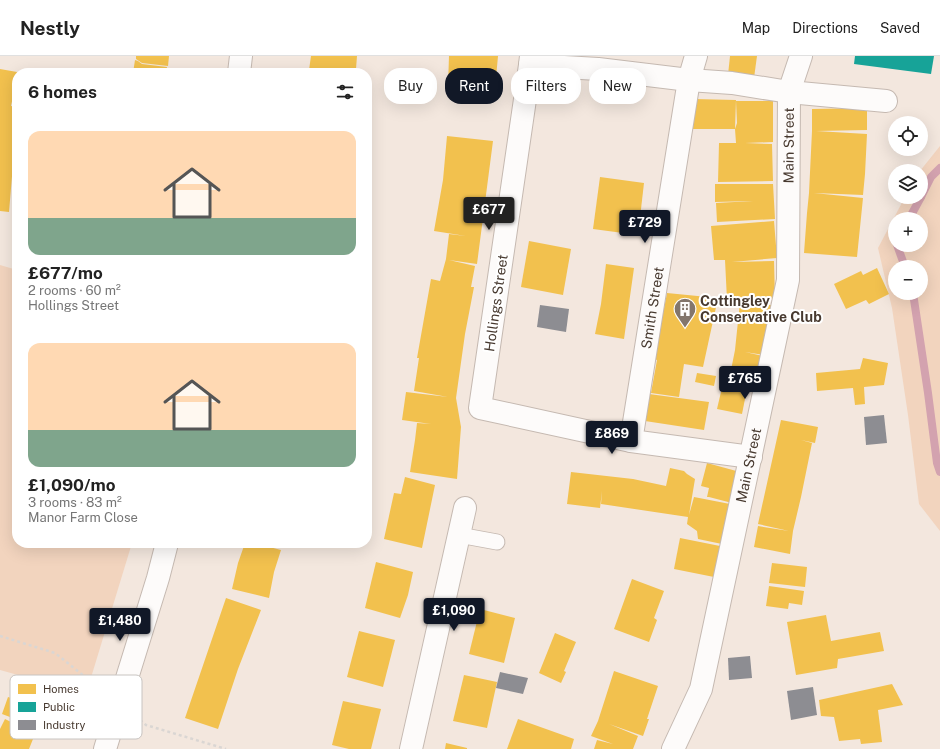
<!DOCTYPE html>
<html lang="en">
<head>
<meta charset="utf-8">
<style>
	:root { --surface:#fff; --page:#f6f6f6; --text:#222; --muted:#767676; --line:#e0e0e0; --accent:#111827 }
	body { margin:0; font-family:"Public Sans",sans-serif; background:var(--page); color:var(--text); height:100vh; display:flex; flex-direction:column; font-size:15px; white-space:nowrap }
	* { box-sizing:border-box; margin:0 }
	p { font-size:13px; color:var(--muted) }
	.icon { flex:none; width:22px; height:22px; fill:none; stroke:currentColor; stroke-width:2; stroke-linecap:round; stroke-linejoin:round }
	.map { position:relative; flex:1; overflow:hidden }
	.side { position:absolute; left:12px; top:12px; width:360px; height:480px; display:flex; flex-direction:column; background:var(--surface); border-radius:16px; box-shadow:0 4px 16px #0002 }
	.side>* { flex:none }
	.banner { position:absolute; left:384px; top:12px; width:380px; height:36px; display:flex; gap:8px }
	.tools { position:absolute; left:888px; top:60px; display:grid; gap:8px }
	.tools a { display:grid; place-items:center; width:40px; height:40px; border-radius:50%; background:var(--surface); box-shadow:0 4px 16px #0002; font-size:20px }
	.price { position:absolute; translate:-50% -34px; padding:0 9px; border-radius:4px; background:var(--accent); color:#fff; font-size:13px; line-height:26px; filter:drop-shadow(0 1px 2px #0008) }
	.price::after { content:''; position:absolute; left:50%; top:24px; width:12px; height:9px; margin-left:-6px; background:inherit; clip-path:polygon(0 0,100% 0,50% 100%) }
	.price.active { background:#222; color:#fff }
	ul { padding:0; list-style:none }
	li { display:grid; align-content:center; gap:8px; height:212px; padding:0 16px }
	li span { display:grid; place-items:center; height:124px; border-radius:12px; color:#555 }
	li>.icon { margin-inline-start:auto }
	span .icon { width:72px; height:72px; fill:#fffc; stroke-width:1 }
	li b { font-size:17px }
	h2 { display:flex; justify-content:space-between; align-items:center; height:48px; padding:0 16px; font-size:17px }
	.tag { padding:0 14px; border-radius:16px; background:var(--surface); box-shadow:0 4px 16px #0002; font-size:14px; line-height:36px }
	.tag.active { background:var(--accent); color:#fff }
	header { display:flex; align-items:center; gap:24px; box-sizing:border-box; height:56px; padding:0 20px; background:var(--surface); border-bottom:1px solid var(--line) }
	header strong { font-size:19px }
	nav { display:flex; gap:22px; margin-inline-start:auto; font-size:14px }
	.map>svg:first-child { display:block }
	.green { fill:#f2d4be; fill-rule:evenodd }
	.homes { fill:#f2c14e }
	.public { fill:#17a398 }
	.industry { fill:#8d8d92 }
	.lines { fill:none; stroke-linecap:round; stroke-linejoin:round }
	.stream { stroke:#d3a2af; stroke-width:8 }
	.service-casing { stroke:#c5b9b1; stroke-width:17 }
	.minor-casing { stroke:#c5b9b1; stroke-width:24 }
	.path { stroke:#dad6d3; stroke-width:2.5; stroke-dasharray:3 3; stroke-linecap:butt }
	.service { stroke:#fdfbfa; stroke-width:15 }
	.minor { stroke:#fdfbfa; stroke-width:22 }
	.labels { text-anchor:middle; stroke-width:4; stroke-linejoin:round; paint-order:stroke }
	.street-label { font-size:14px; fill:#47392f; stroke:#fff }
	.poi-label { font-size:14px; font-weight:bold; fill:#47392f; stroke:#fff; text-anchor:start }
	.key { fill:#fff; stroke:#c8c4c1; stroke-width:1 }
	.key-label { font-size:11px; fill:#47392f }
</style>
</head>
<body>
<header>
<strong>Nestly</strong>
<nav><a>Map</a><a>Directions</a><a>Saved</a></nav>
</header>
<div class="map">
<svg width="940" height="693" viewBox="0 0 940 693">
	<rect width="100%" height="100%" fill="#f3e7de"/>
	<g class="green">
		<path d="M940,90V475L919,448L908,359L892,252L878,192L905,141H921L920,115ZM895,163H921V189H895ZM895,211H921V237H895Z"/>
		<polygon points="0,209 17,214 17,487 132,487 86,638 0,614"/>
	</g>
	<g class="homes">
		<polygon points="136,0 169,0 168,10 142,7 136,3"/>
		<polygon points="311,0 357,0 356,13 343,12 343,17 333,17 309,14"/>
		<polygon points="449,0 498,0 495,32 448,30"/>
		<polygon points="730,0 757,0 754,22 728,19"/>
		<polygon points="135,4 138,5 142,8 167,11 166,17 133,17"/>
		<polygon points="0,13 17,16 17,22 11,50 17,51 17,61 9,156 0,155"/>
		<polygon points="694,43 736,44 735,73 693,73"/>
		<polygon points="736,45 773,45 773,86 745,87 772,88 773,125 718,126 719,87 736,87 735,73 737,67"/>
		<polygon points="867,52 867,74 816,75 867,78 865,118 863,139 814,137 863,142 857,201 804,197 807,157 809,137 812,75 812,53"/>
		<polygon points="447,80 493,85 477,208 449,204 475,210 471,231 474,231 465,278 456,342 461,371 457,423 410,416 415,384 417,367 431,368 402,364 406,336 448,341 414,335 419,302 417,302 431,223 440,225 446,203 449,178 466,180 434,175 443,124"/>
		<polygon points="600,121 644,127 638,179 593,173"/>
		<polygon points="715,128 773,128 775,163 717,166 716,147 753,145 715,146"/>
		<polygon points="774,165 777,202 732,206 774,205 775,243 727,244 725,204 714,204 711,170"/>
		<polygon points="529,185 571,193 563,239 521,231"/>
		<polygon points="606,208 634,212 624,283 595,278 601,248"/>
		<polygon points="877,212 889,238 869,248 866,244 846,253 834,228 861,215 863,219"/>
		<polygon points="667,237 718,242 703,311 684,308 679,341 651,337 657,304 654,303"/>
		<polygon points="740,246 771,249 769,276 764,299 745,296 763,300 758,321 731,314 735,294"/>
		<polygon points="863,302 888,307 884,329 864,331 865,348 855,349 853,332 817,335 816,317 860,313"/>
		<polygon points="697,317 716,320 714,330 695,326"/>
		<polygon points="724,323 748,328 742,358 717,353"/>
		<polygon points="649,338 709,346 704,374 645,365"/>
		<polygon points="781,364 818,371 815,387 801,384 812,387 801,441 793,475 790,498 754,491 758,470 789,475 758,468"/>
		<polygon points="707,407 740,416 732,447 709,441 707,441 709,432 701,430"/>
		<polygon points="670,412 684,415 687,418 695,423 689,459 694,441 730,448 722,488 698,483 697,475 687,468 688,461 601,448 602,435 600,452 567,448 571,416 633,423 666,430"/>
		<polygon points="405,421 435,429 422,492 384,483 394,437 401,438"/>
		<polygon points="680,482 720,490 714,521 674,513"/>
		<polygon points="245,487 254,487 281,494 274,516 269,542 232,533 238,507"/>
		<polygon points="376,506 413,516 408,539 400,562 365,552"/>
		<polygon points="772,507 807,511 805,531 769,527"/>
		<polygon points="632,523 664,535 654,562 657,564 649,586 614,573"/>
		<polygon points="769,530 804,535 802,549 789,547 788,553 766,550"/>
		<polygon points="226,542 261,554 238,613 218,673 185,662"/>
		<polygon points="480,553 515,562 504,607 469,598"/>
		<polygon points="826,559 831,585 880,576 884,595 838,603 837,612 796,619 787,566"/>
		<polygon points="359,575 395,584 383,631 347,621"/>
		<polygon points="555,577 576,586 564,615 566,616 561,627 539,617"/>
		<polygon points="614,615 658,630 647,663 649,663 643,680 609,668 638,680 633,693 594,693 597,684 613,688 591,680 598,665"/>
		<polygon points="464,619 497,626 487,672 453,665"/>
		<polygon points="892,628 903,649 878,654 882,686 861,688 860,683 839,685 834,661 821,660 819,644"/>
		<polygon points="19,630 50,642 39,672 2,658 8,641 14,643"/>
		<polygon points="343,645 381,653 371,693 349,693 332,689"/>
		<polygon points="5,663 35,678 29,693 0,693 0,673"/>
		<polygon points="518,663 574,683 571,693 507,693"/>
		<polygon points="446,687 467,692 467,693 445,693"/>
	</g>
	<polygon class="public" points="855,0 934,0 931,18 854,8"/>
	<g class="industry">
		<polygon points="540,249 569,253 566,276 537,271"/>
		<polygon points="884,359 887,387 866,389 864,361"/>
		<polygon points="750,600 752,622 729,624 728,602"/>
		<polygon points="500,616 528,622 523,638 496,632"/>
		<polygon points="813,631 817,659 791,664 787,635"/>
	</g>
	<g class="lines">
		<g class="stream">
			<polyline points="921,141 931,121 940,112"/>
			<polyline points="909,163 921,141"/>
			<polyline points="897,189 905,211"/>
			<polyline points="913,237 928,337 937,407 940,416"/>
		</g>
		<g class="service-casing">
			<polyline id="service" points="459,479 497,486"/>
		</g>
		<g class="minor-casing">
			<g id="minor">
				<polyline points="531,0 530,9 480,352 631,385 751,401"/>
				<polyline points="530,9 598,13 689,24 732,27 789,36 886,45"/>
				<polyline points="239,17 241,0"/>
				<path id="s1" d="M631,385L689,24L696,0"/>
				<polyline points="105,693 158,522 167,487"/>
				<polyline points="411,693 465,452"/>
				<path id="s2" d="M673,693L701,633L788,224L789,36L801,0"/>
			</g>
		</g>
		<g class="path">
			<polyline points="0,580 55,597 98,631"/>
			<polyline points="140,664 146,669 226,693"/>
		</g>
		<use href="#service" class="service"/>
		<use href="#minor" class="minor"/>
	</g>
	<defs>
		<g id="building-pin" transform="scale(1.15)"><path d="M0 17L-7.5 6A9.5 9.5 0 1 1 7.5 6Z" fill="#83766c" stroke="#fff"/><path d="M-4-6H4V6H1V3H-1V6H-4ZM-2.5-4.3h1.7v1.8h-1.7ZM.8-4.3h1.7v1.8H.8ZM-2.5-1h1.7V.8h-1.7ZM.8-1h1.7V.8H.8Z" fill="#fff"/></g>
	</defs>
	<g fill-rule="evenodd">
		<use href="#building-pin" x="685" y="253"/>
	</g>
	<g class="labels">
		<g class="street-label">
			<text dy="5" stroke="none"><textPath href="#s2" startOffset="619">Main Street</textPath></text>
			<text transform="translate(496 247) rotate(-82)" y="5">Hollings Street</text>
			<text dy="5" stroke="none"><textPath href="#s1" startOffset="135">Smith Street</textPath></text>
			<text dy="5" stroke="none"><textPath href="#s2" startOffset="295">Main Street</textPath></text>
		</g>
		<g class="poi-label">
			<text x="700" y="250">Cottingley<tspan x="700" dy="16">Conservative Club</tspan></text>
		</g>
	</g>
	<rect x="10" y="619" width="132" height="64" rx="6" class="key"/>
	<rect x="18" y="628" width="18" height="10" fill="#f2c14e"/>
	<rect x="18" y="646" width="18" height="10" fill="#17a398"/>
	<rect x="18" y="664" width="18" height="10" fill="#8d8d92"/>
	<g class="key-label">
		<text x="43" y="637">Homes</text>
		<text x="43" y="655">Public</text>
		<text x="43" y="673">Industry</text>
	</g>
</svg>
<div class="tools">
<a><svg class="icon" aria-label="locate" viewBox="0 0 24 24"><circle cx="12" cy="12" r="6"/><path d="M12 2v4M12 18v4M2 12h4M18 12h4"/></svg></a>
<a><svg class="icon" aria-label="layers" viewBox="0 0 24 24"><path d="M12 4l9 5-9 5-9-5zM3 14l9 5 9-5"/></svg></a>
<a>+</a>
<a>−</a>
</div>
<b class="price active" style="left:489px;top:175px">£677</b>
<b class="price" style="left:645px;top:188px">£729</b>
<b class="price" style="left:745px;top:344px">£765</b>
<b class="price" style="left:612px;top:399px">£869</b>
<b class="price" style="left:454px;top:576px">£1,090</b>
<b class="price" style="left:120px;top:586px">£1,480</b>
<div class="banner">
<a class="tag">Buy</a>
<a class="tag active">Rent</a>
<a class="tag">Filters</a>
<a class="tag">New</a>
</div>
<section class="side">
<h2>6 homes<svg class="icon" aria-label="filters" viewBox="0 0 24 24"><path d="M4 7h16M4 17h16"/><circle cx="9" cy="7" r="2"/><circle cx="15" cy="17" r="2"/></svg></h2>
<ul>
<li><span style="background:linear-gradient(#ffd9b3 70%,#7fa58c 0)"><svg class="icon" aria-label="home" viewBox="0 0 24 24"><path d="M3 11l9-7 9 7M6 9v11h12V9"/></svg></span><div><b>£677/mo</b><p>2 rooms · 60 m²</p><p>Hollings Street</p></div></li>
<li><span style="background:linear-gradient(#ffd9b3 70%,#7fa58c 0)"><svg class="icon" aria-label="home" viewBox="0 0 24 24"><path d="M3 11l9-7 9 7M6 9v11h12V9"/></svg></span><div><b>£1,090/mo</b><p>3 rooms · 83 m²</p><p>Manor Farm Close</p></div></li>
</ul>
</section>
</div>
</body>
</html>
